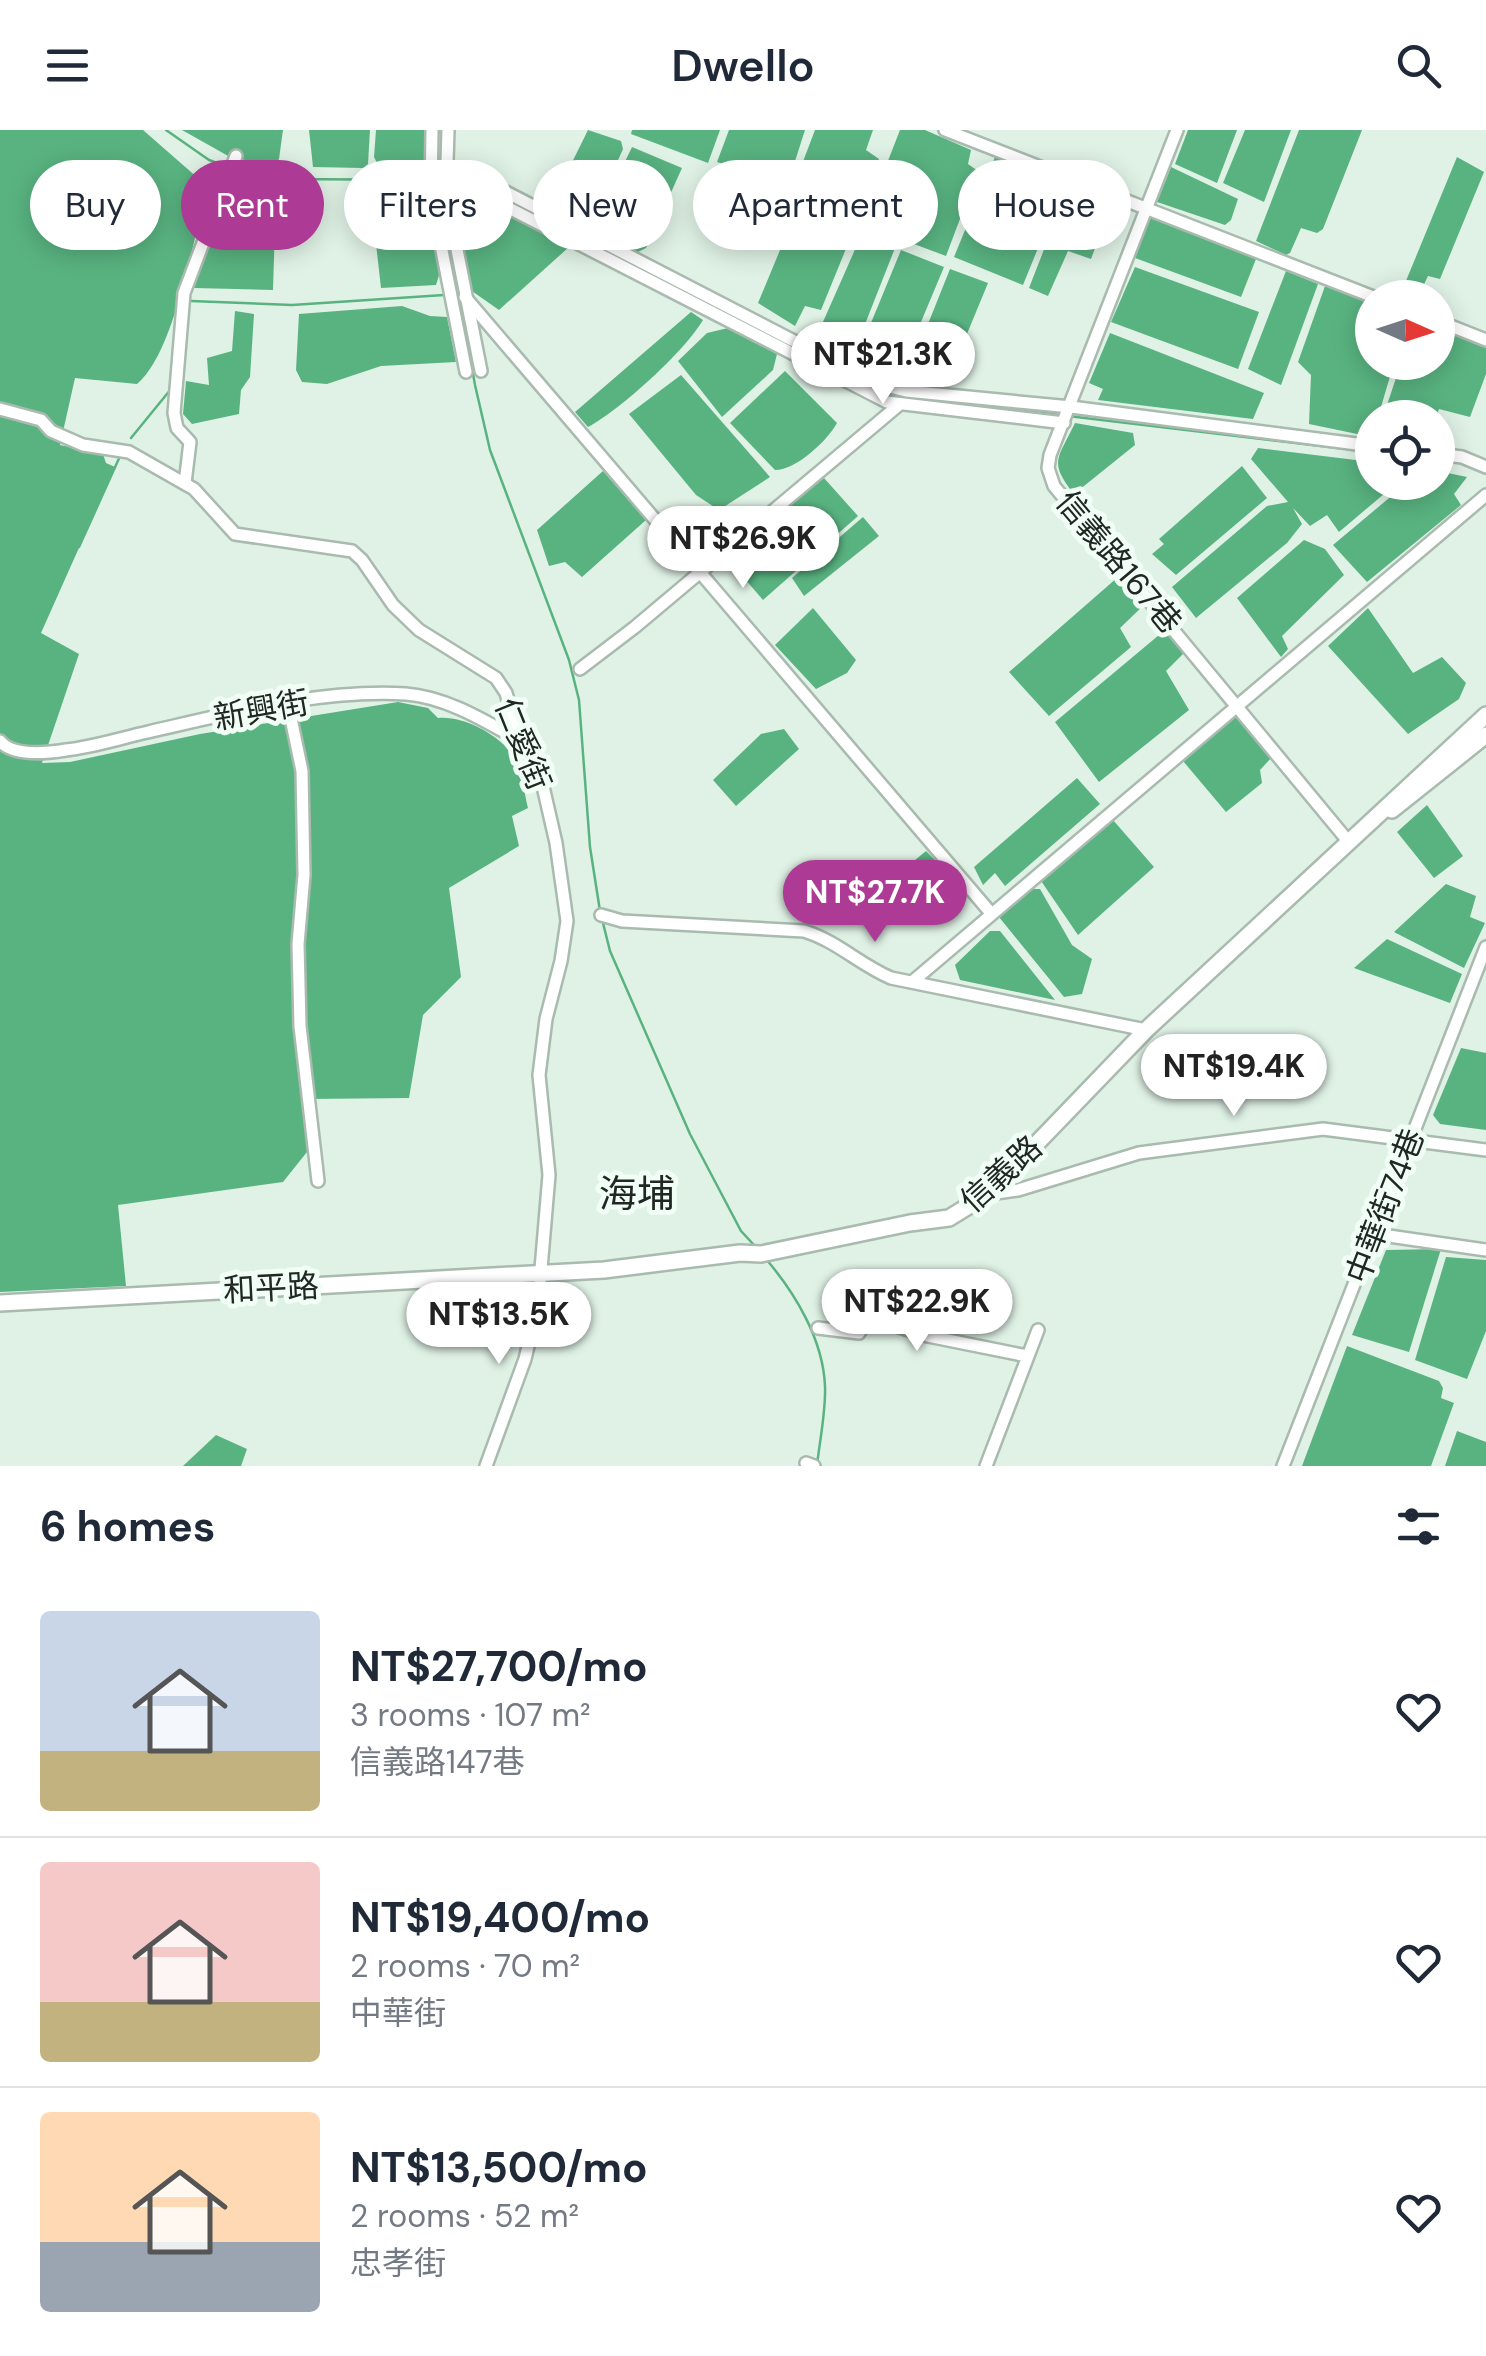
<!DOCTYPE html>
<html lang="en">
<head>
<meta charset="utf-8">
<style>
	:root { --surface:#fff; --page:#f6f6f7; --text:#1f2937; --muted:#747a83; --line:#e0e1e3; --accent:#ad3b95 }
	body { margin:0; font-family:"DM Sans","Noto Sans TC",sans-serif; background:var(--page); color:var(--text); height:100vh; display:flex; flex-direction:column; font-size:38px; white-space:nowrap }
	* { box-sizing:border-box; margin:0 }
	p { font-size:32px; color:var(--muted) }
	.icon { flex:none; width:55px; height:55px; fill:none; stroke:currentColor; stroke-width:2; stroke-linecap:round; stroke-linejoin:round }
	.map { position:relative; height:1336px; overflow:hidden }
	.drawer { display:flex; flex-direction:column; background:var(--surface); flex:1 }
	.drawer>* { flex:none }
	.top-card { position:absolute; left:30px; top:30px; width:1428px; height:90px; display:flex; gap:20px }
	.needle { width:65px; rotate:93deg }
	.tools { position:absolute; left:1355px; top:150px; display:grid; gap:20px }
	.tools a { display:grid; place-items:center; width:100px; height:100px; border-radius:50%; background:var(--surface); box-shadow:0 5px 25px #0003; font-size:50px }
	.price { position:absolute; translate:-50% -85px; padding:0 22px; border-radius:35px; background:#fff; color:#222; font-size:32px; line-height:65px; filter:drop-shadow(0 2px 5px #0008) }
	.price::after { content:''; position:absolute; left:50%; top:60px; width:30px; height:22px; margin-left:-15px; background:inherit; clip-path:polygon(0 0,100% 0,50% 100%) }
	.price.selected { background:var(--accent); color:#fff }
	ul { padding:0; list-style:none }
	li { display:flex; align-items:center; gap:30px; height:250px; padding:0 40px }
	li+li { border-top:2px solid var(--line) }
	li span { display:grid; place-items:center; flex:none; width:280px; height:200px; border-radius:10px; color:#555 }
	li>.icon { margin-inline-start:auto }
	span .icon { width:120px; height:120px; fill:#fffc; stroke-width:1 }
	li b { font-size:42px }
	h2 { display:flex; justify-content:space-between; align-items:center; height:120px; padding:0 40px; font-size:42px }
	.tag { padding:0 35px; border-radius:45px; background:var(--surface); box-shadow:0 5px 25px #0003; font-size:35px; line-height:90px }
	.tag.selected { background:var(--accent); color:#fff }
	header { display:flex; justify-content:space-between; align-items:center; height:130px; padding:0 40px; background:var(--surface); font-size:45px; font-weight:600 }
	.map>svg:first-child { display:block }
	.water { fill:#59b381 }
	.lines { fill:none; stroke-linecap:round; stroke-linejoin:round }
	.stream { stroke:#59b381; stroke-width:2.5 }
	.minor-casing { stroke:#a9baaf; stroke-width:16 }
	.major-casing { stroke:#a9baaf; stroke-width:20 }
	.minor { stroke:#fff; stroke-width:11 }
	.major { stroke:#fff; stroke-width:15 }
	.labels { text-anchor:middle; stroke-width:10; stroke-linejoin:round; paint-order:stroke }
	.street-label { font-size:32px; fill:#212723; stroke:#f0fef5 }
	.quarter-label { font-size:38px; fill:#212723; stroke:#f0fef5 }
</style>
</head>
<body>
<header><svg class="icon" aria-label="menu" viewBox="0 0 24 24"><path d="M4 6h16M4 12h16M4 18h16"/></svg>Dwello<svg class="icon" aria-label="search" viewBox="0 0 24 24"><circle cx="10" cy="10" r="6"/><path d="M15 15l6 6"/></svg></header>
<div class="map">
<svg width="1486" height="1336" viewBox="0 0 1486 1336">
	<rect width="100%" height="100%" fill="#e0f2e6"/>
	<g class="water">
		<path d="M0,0H143L207,56C195,102 175,223 137,254L75,248L60,315L103,324L106,333L115,337L41,503L79,524L42,633L70,632L200,604L398,572L428,578L438,588C464,585 504,607 516,630C523,644 524,663 528,678L512,686L519,716L449,758L461,847L423,885L409,968L308,969L311,1017L283,1052L118,1075L126,1156L0,1162Z"/>
		<polygon points="182,0 283,0 279,29 274,36 230,27"/>
		<polygon points="309,0 370,0 368,34 363,38 313,37"/>
		<polygon points="376,0 430,0 427,27 417,36 379,37 374,27"/>
		<polygon points="588,0 621,11 623,19 593,86 581,92 555,77 553,71"/>
		<polygon points="632,0 720,0 708,33 631,4"/>
		<polygon points="729,0 805,0 787,56 717,32"/>
		<polygon points="815,0 873,0 866,20 879,29 859,87 791,63"/>
		<polygon points="900,0 925,0 971,20 968,34 978,41 946,126 863,95"/>
		<polygon points="1188,0 1237,0 1217,53 1175,34"/>
		<polygon points="1245,0 1291,0 1264,72 1223,53"/>
		<polygon points="1299,0 1362,0 1323,99 1317,103 1301,98 1290,123 1286,125 1256,111"/>
		<polygon points="632,17 682,38 646,118 638,122 593,98"/>
		<polygon points="995,27 1050,48 1045,61 1056,74 1023,155 954,127"/>
		<polygon points="1457,27 1484,42 1440,149 1428,146 1418,167 1401,163"/>
		<polygon points="1171,37 1238,69 1231,90 1225,95 1157,72"/>
		<polygon points="238,53 276,62 273,160 194,158 229,59"/>
		<polygon points="1068,58 1112,73 1091,129 1068,121 1048,166 1029,158"/>
		<polygon points="425,73 440,142 436,155 381,158 372,78"/>
		<polygon points="495,77 569,117 499,180 469,159 460,107 485,100"/>
		<polygon points="795,84 852,104 821,180 805,176 795,196 758,173"/>
		<polygon points="1150,87 1256,129 1241,167 1135,128"/>
		<polygon points="861,106 895,118 858,212 844,207 834,219 815,210"/>
		<polygon points="901,120 944,137 903,235 892,230 884,240 857,227"/>
		<polygon points="1135,137 1259,182 1238,239 1111,192"/>
		<polygon points="950,139 988,153 950,245 934,236 924,250 914,249 908,244"/>
		<polygon points="1286,141 1318,154 1281,255 1248,239"/>
		<polygon points="1325,156 1372,173 1372,232 1394,233 1378,287 1372,288 1372,294 1362,305 1309,294 1311,245 1298,232"/>
		<polygon points="402,176 430,186 447,187 456,232 381,236 327,254 302,252 296,240 299,184"/>
		<polygon points="235,181 254,184 250,247 241,260 239,284 192,294 183,284 186,251 209,255 207,228 232,221"/>
		<path d="M691,182L703,190C684,222 621,279 588,297L575,282Z"/>
		<polygon points="728,198 777,224 773,240 722,287 678,231 707,203"/>
		<polygon points="1438,199 1486,217 1486,244 1470,287 1439,279 1436,287 1383,287 1401,233 1438,232"/>
		<polygon points="1110,203 1264,263 1253,289 1098,270 1103,259 1089,253"/>
		<path d="M785,241L837,293C827,311 796,340 775,340L730,293Z"/>
		<polygon points="681,245 770,347 719,380 696,365 629,284"/>
		<path d="M1075,293L1133,303L1135,315L1074,364C1048,331 1058,329 1075,293Z"/>
		<polygon points="1258,318 1372,332 1372,352 1397,353 1339,402 1327,385 1310,396 1293,378 1302,394 1287,413 1196,488 1172,457 1267,376 1288,372 1251,329"/>
		<polygon points="1242,336 1267,368 1176,445 1152,424 1164,414 1159,409"/>
		<polygon points="603,341 646,390 582,447 565,432 549,436 537,400"/>
		<polygon points="1438,341 1467,347 1454,364 1461,375 1367,452 1333,415 1407,353 1438,352"/>
		<polygon points="824,348 858,386 763,470 726,427"/>
		<polygon points="863,387 879,406 804,466 792,448"/>
		<polygon points="1304,410 1325,419 1344,445 1282,506 1288,519 1281,527 1237,468"/>
		<polygon points="1118,447 1144,475 1120,498 1131,517 1049,586 1009,542"/>
		<polygon points="813,478 856,530 847,543 816,559 775,515"/>
		<polygon points="1368,478 1413,543 1442,527 1466,553 1459,569 1408,604 1328,516"/>
		<polygon points="1165,500 1184,523 1166,541 1189,580 1099,652 1055,592"/>
		<polygon points="1236,586 1271,628 1260,640 1262,653 1226,682 1183,631"/>
		<polygon points="784,599 799,619 736,676 713,650 761,604"/>
		<polygon points="1077,648 1100,674 1005,756 995,743 983,755 974,737"/>
		<polygon points="1427,675 1463,726 1434,748 1397,702"/>
		<polygon points="1113,690 1154,737 1078,805 1039,748"/>
		<polygon points="926,721 943,738 913,763 897,762 892,749"/>
		<polygon points="1446,754 1476,766 1470,787 1485,793 1464,838 1394,802"/>
		<polygon points="1030,759 1040,759 1072,815 1092,829 1082,864 1064,867 999,787"/>
		<polygon points="990,801 1000,801 1055,870 960,850 955,835"/>
		<polygon points="1387,809 1462,844 1450,873 1354,838"/>
		<polygon points="1461,918 1486,923 1486,1000 1440,994 1433,985"/>
		<polygon points="1441,1119 1409,1222 1352,1205 1386,1120"/>
		<polygon points="1446,1127 1486,1130 1486,1201 1467,1249 1415,1230"/>
		<polygon points="1347,1216 1439,1251 1443,1258 1441,1268 1454,1273 1431,1336 1302,1336"/>
		<polygon points="1457,1301 1486,1312 1486,1336 1445,1336"/>
		<polygon points="216,1305 247,1319 241,1336 183,1336"/>
	</g>
	<g class="lines">
		<g class="stream">
			<polyline points="166,0 209,30 228,37"/>
			<polyline points="236,40 289,49 427,50"/>
			<polyline points="452,124 475,255 490,320 569,530 579,570 590,717 600,781"/>
			<polyline points="191,171 292,175 444,165"/>
			<polyline points="876,260 902,266"/>
			<polyline points="915,267 1060,285"/>
			<polyline points="1068,286 1372,322"/>
			<polyline points="131,308 171,259"/>
			<polyline points="79,417 121,324"/>
			<polyline points="602,789 610,821 690,1004 741,1101 754,1115"/>
			<path d="M766,1129C795,1163 823,1209 825,1256C826,1281 820,1309 817,1335"/>
		</g>
		<g class="minor-casing">
			<g id="minor">
				<polyline points="432,0 431,65 466,242"/>
				<polyline points="448,0 446,64 481,241"/>
				<polyline points="945,0 1376,168"/>
				<polyline points="1177,0 1050,325 1048,338 1054,356 1348,711"/>
				<polyline points="445,49 502,60 877,254 906,261 1071,277 1372,316"/>
				<polyline points="447,70 477,69 501,74 887,272 1064,293"/>
				<polyline points="465,167 990,782"/>
				<polyline points="1438,191 1486,210"/>
				<polyline points="0,279 41,290 51,301 83,315 129,322 194,359 235,404 352,421 362,430 393,475 419,500 496,548 506,563 519,610 539,639 556,713 567,791 561,831 546,889 539,945 549,1045 538,1174 525,1229 486,1336"/>
				<polyline points="1438,324 1462,327 1486,337"/>
				<polyline points="185,353 190,312 177,298 174,283 184,163 236,26"/>
				<polyline points="580,539 635,497 900,274"/>
				<polyline points="288,574 302,641 304,745 298,814 300,896 318,1051"/>
				<path d="M0,611C13,627 47,623 66,620C93,617 121,608 148,602C231,583 320,559 406,564C446,567 485,591 519,610"/>
				<path d="M601,785L622,791L804,801C837,811 860,835 891,848L1146,900"/>
				<polyline points="912,852 1486,365"/>
				<polyline points="989,1064 1018,1060 1139,1023 1323,999 1486,1020"/>
				<polyline points="1375,1104 1486,1120"/>
				<polyline points="818,1198 859,1203 868,1187 928,1206 1027,1226"/>
				<polyline points="806,1333 814,1336"/>
				<polyline points="986,1336 1038,1200"/>
				<polyline points="1283,1336 1486,817"/>
			</g>
		</g>
		<g class="major-casing">
			<g id="major">
				<polyline points="1392,680 1486,605"/>
				<polyline points="0,1173 604,1140 740,1123 761,1124 910,1093 949,1088 988,1064 1146,900 1486,585"/>
			</g>
		</g>
		<use href="#minor" class="minor"/>
		<use href="#major" class="major"/>
	</g>
	<g class="labels">
		<g class="street-label">
			<text transform="translate(1119 432) rotate(50)" y="11">信義路167巷</text>
			<text transform="translate(261 580) rotate(-10)" y="11">新興街</text>
			<text transform="translate(523 614) rotate(68)" y="11">仁愛街</text>
			<text transform="translate(1001 1044) rotate(-42)" y="11">信義路</text>
			<text transform="translate(1385 1076) rotate(-69)" y="11">中華街74巷</text>
			<text transform="translate(271 1158) rotate(-3)" y="11">和平路</text>
		</g>
		<g class="quarter-label">
			<text x="637" y="1077">海埔</text>
		</g>
	</g>
</svg>
<div class="tools">
<a><svg class="needle" viewBox="-14 -14 28 28"><path d="M0-13l5 13h-10z" fill="#e53935"/><path d="M0 13l5-13h-10z" fill="#747a83"/></svg></a>
<a><svg class="icon" aria-label="locate" viewBox="0 0 24 24"><circle cx="12" cy="12" r="6"/><path d="M12 2v4M12 18v4M2 12h4M18 12h4"/></svg></a>
</div>
<b class="price" style="left:883px;top:277px">NT$21.3K</b>
<b class="price" style="left:743px;top:461px">NT$26.9K</b>
<b class="price selected" style="left:875px;top:815px">NT$27.7K</b>
<b class="price" style="left:1234px;top:989px">NT$19.4K</b>
<b class="price" style="left:917px;top:1224px">NT$22.9K</b>
<b class="price" style="left:499px;top:1237px">NT$13.5K</b>
<div class="top-card">
<a class="tag">Buy</a>
<a class="tag selected">Rent</a>
<a class="tag">Filters</a>
<a class="tag">New</a>
<a class="tag">Apartment</a>
<a class="tag">House</a>
</div>
</div>
<section class="drawer">
<h2>6 homes<svg class="icon" aria-label="filters" viewBox="0 0 24 24"><path d="M4 7h16M4 17h16"/><circle cx="9" cy="7" r="2"/><circle cx="15" cy="17" r="2"/></svg></h2>
<ul>
<li><span style="background:linear-gradient(#c9d6e8 70%,#c2b280 0)"><svg class="icon" aria-label="home" viewBox="0 0 24 24"><path d="M3 11l9-7 9 7M6 9v11h12V9"/></svg></span><div><b>NT$27,700/mo</b><p>3 rooms · 107 m²</p><p>信義路147巷</p></div><svg class="icon" aria-label="heart" viewBox="0 0 24 24"><path d="M12 20l-8-8c-3-5 5-10 8-4 3-6 11-1 8 4z"/></svg></li>
<li><span style="background:linear-gradient(#f6c9c9 70%,#c2b280 0)"><svg class="icon" aria-label="home" viewBox="0 0 24 24"><path d="M3 11l9-7 9 7M6 9v11h12V9"/></svg></span><div><b>NT$19,400/mo</b><p>2 rooms · 70 m²</p><p>中華街</p></div><svg class="icon" aria-label="heart" viewBox="0 0 24 24"><path d="M12 20l-8-8c-3-5 5-10 8-4 3-6 11-1 8 4z"/></svg></li>
<li><span style="background:linear-gradient(#ffd9b3 65%,#9aa5b1 0)"><svg class="icon" aria-label="home" viewBox="0 0 24 24"><path d="M3 11l9-7 9 7M6 9v11h12V9"/></svg></span><div><b>NT$13,500/mo</b><p>2 rooms · 52 m²</p><p>忠孝街</p></div><svg class="icon" aria-label="heart" viewBox="0 0 24 24"><path d="M12 20l-8-8c-3-5 5-10 8-4 3-6 11-1 8 4z"/></svg></li>
</ul>
</section>
</body>
</html>
